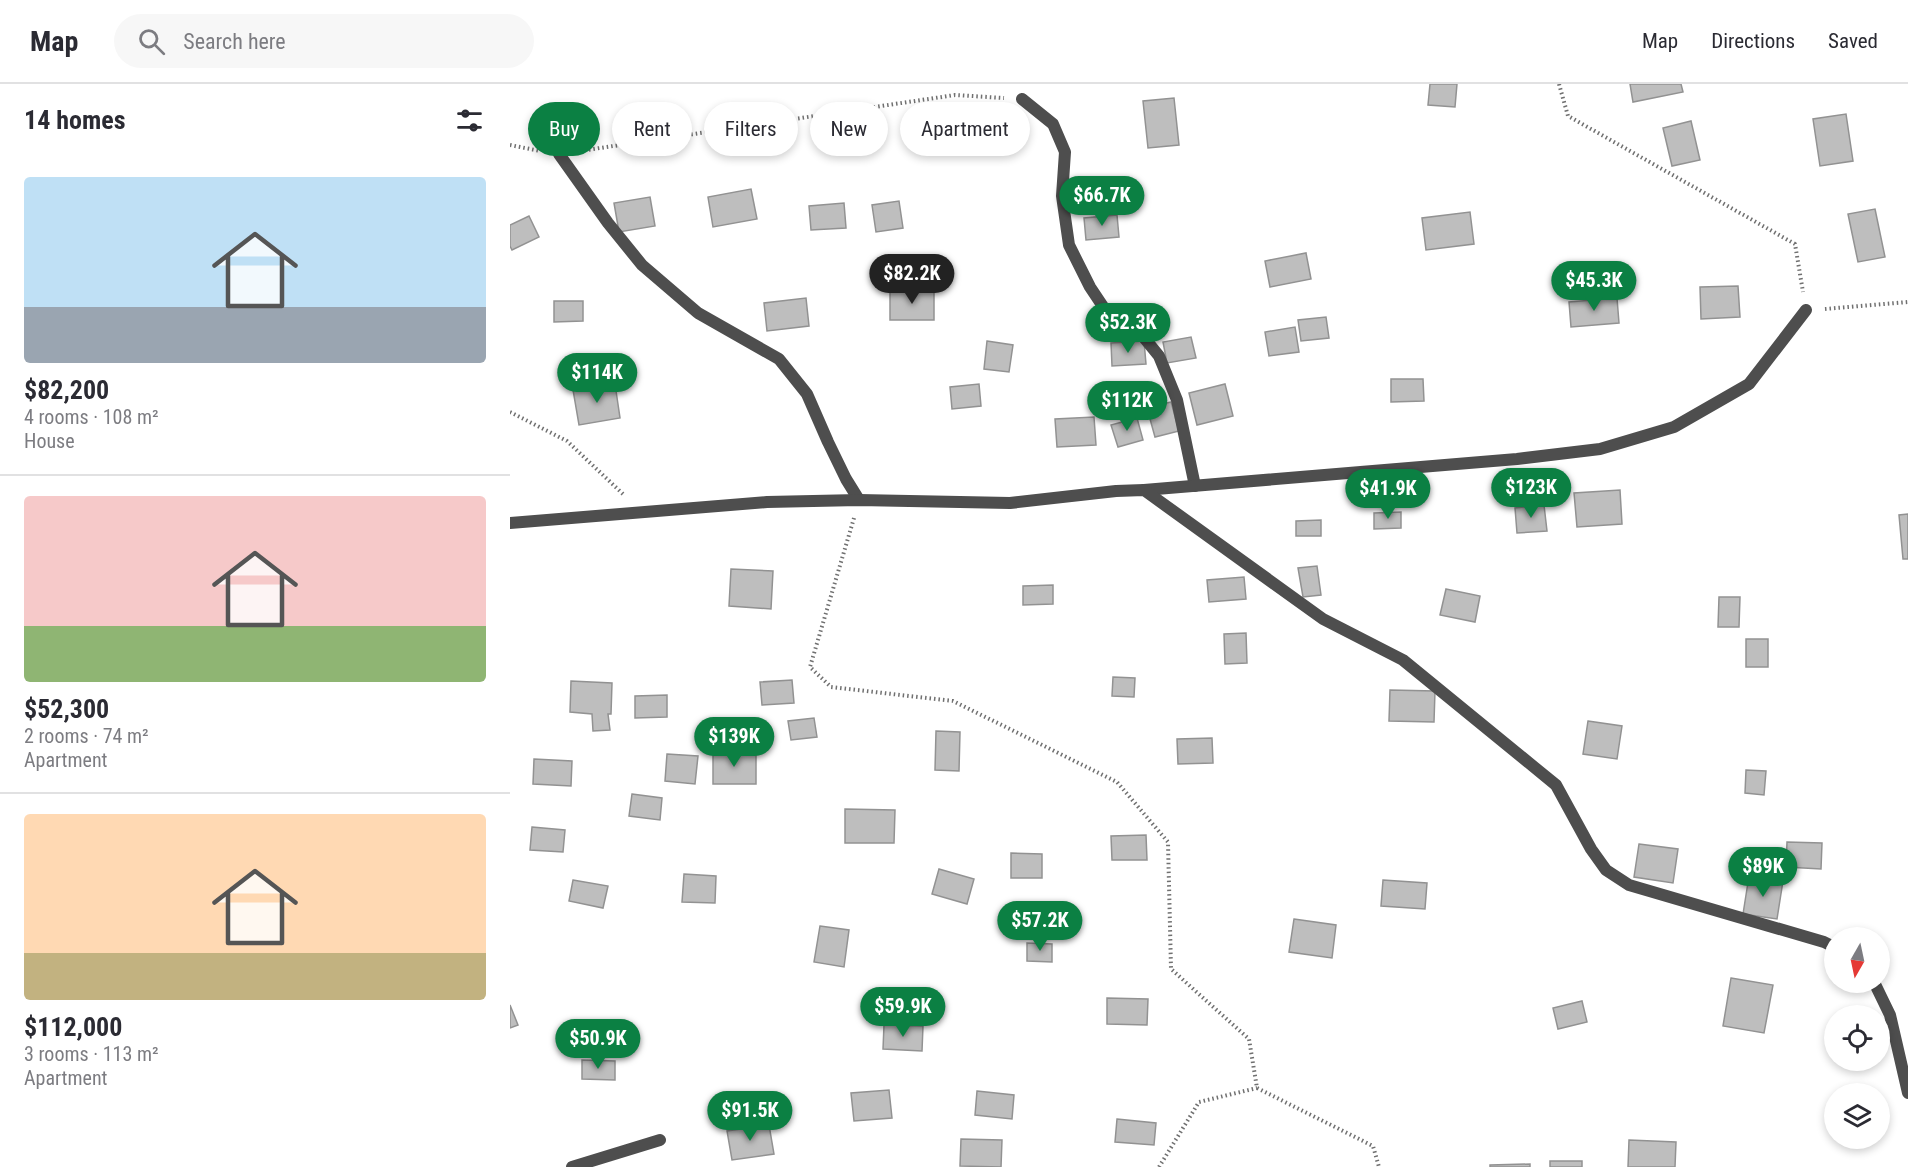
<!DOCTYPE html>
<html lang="en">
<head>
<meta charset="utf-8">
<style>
	:root { --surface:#fff; --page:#f7f7f7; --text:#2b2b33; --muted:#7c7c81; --line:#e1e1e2; --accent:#0b8043 }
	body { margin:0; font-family:"Roboto Condensed",sans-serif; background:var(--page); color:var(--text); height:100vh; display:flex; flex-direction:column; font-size:22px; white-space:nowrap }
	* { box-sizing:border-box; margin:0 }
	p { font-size:20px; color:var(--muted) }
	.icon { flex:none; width:33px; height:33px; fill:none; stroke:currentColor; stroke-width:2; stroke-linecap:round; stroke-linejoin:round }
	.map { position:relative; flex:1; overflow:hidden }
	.sheet { display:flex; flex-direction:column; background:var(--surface); width:510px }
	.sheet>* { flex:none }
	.hud { position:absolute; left:18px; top:18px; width:570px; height:54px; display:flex; gap:12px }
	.needle { width:39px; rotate:189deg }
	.tools { position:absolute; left:1314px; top:843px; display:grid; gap:12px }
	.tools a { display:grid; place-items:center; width:66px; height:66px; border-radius:50%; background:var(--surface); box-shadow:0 3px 9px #0003; font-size:30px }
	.price { position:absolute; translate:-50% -51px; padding:0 14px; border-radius:21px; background:var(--accent); color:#fff; font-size:20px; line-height:39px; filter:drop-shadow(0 2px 3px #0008) }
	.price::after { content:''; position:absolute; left:50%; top:36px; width:18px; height:14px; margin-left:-9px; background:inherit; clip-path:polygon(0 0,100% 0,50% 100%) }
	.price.active { background:#222; color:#fff }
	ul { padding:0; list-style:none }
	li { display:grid; align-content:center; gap:12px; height:318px; padding:0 24px }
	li+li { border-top:2px solid var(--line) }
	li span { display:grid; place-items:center; height:186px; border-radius:6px; color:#555 }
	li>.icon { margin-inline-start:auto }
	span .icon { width:108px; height:108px; fill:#fffc; stroke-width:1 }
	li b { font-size:26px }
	h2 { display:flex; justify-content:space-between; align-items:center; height:72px; padding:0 24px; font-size:26px }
	.chip { padding:0 21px; border-radius:27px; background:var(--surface); box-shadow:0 3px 9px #0003; font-size:21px; line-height:54px }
	.chip.active { background:var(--accent); color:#fff }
	header { display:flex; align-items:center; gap:36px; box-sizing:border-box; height:84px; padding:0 30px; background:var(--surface); border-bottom:2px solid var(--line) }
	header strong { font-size:28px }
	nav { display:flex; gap:33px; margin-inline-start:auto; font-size:21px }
	.search { width:420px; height:54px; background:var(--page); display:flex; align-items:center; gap:15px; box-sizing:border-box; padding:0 21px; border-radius:33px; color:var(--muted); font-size:22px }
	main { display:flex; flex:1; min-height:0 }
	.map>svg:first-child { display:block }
	.building { fill:#bebebe; stroke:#929292; stroke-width:1.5 }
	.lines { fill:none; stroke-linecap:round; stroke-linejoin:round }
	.path { stroke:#707070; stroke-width:4; stroke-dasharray:1.5 3; stroke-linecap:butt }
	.street { stroke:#4e4e4e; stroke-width:12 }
</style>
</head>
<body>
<header>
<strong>Map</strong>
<div class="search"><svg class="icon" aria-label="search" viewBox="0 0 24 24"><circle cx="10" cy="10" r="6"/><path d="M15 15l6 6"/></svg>Search here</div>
<nav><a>Map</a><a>Directions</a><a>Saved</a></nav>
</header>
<main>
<section class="sheet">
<h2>14 homes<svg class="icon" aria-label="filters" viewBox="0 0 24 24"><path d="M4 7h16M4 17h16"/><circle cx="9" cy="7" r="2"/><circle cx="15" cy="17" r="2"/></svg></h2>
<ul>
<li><span style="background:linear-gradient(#bfe0f5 70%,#9aa5b1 0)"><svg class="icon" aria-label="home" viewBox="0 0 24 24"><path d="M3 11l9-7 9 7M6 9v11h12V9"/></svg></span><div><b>$82,200</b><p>4 rooms · 108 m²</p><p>House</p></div></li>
<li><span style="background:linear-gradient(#f6c9c9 70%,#8fb573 0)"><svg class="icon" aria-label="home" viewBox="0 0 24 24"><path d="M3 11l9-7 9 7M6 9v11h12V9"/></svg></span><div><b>$52,300</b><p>2 rooms · 74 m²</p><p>Apartment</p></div></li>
<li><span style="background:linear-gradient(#ffd9b3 75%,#c2b280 0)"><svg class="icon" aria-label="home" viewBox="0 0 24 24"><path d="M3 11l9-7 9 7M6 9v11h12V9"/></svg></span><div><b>$112,000</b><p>3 rooms · 113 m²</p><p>Apartment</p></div></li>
</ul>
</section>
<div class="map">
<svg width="1398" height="1083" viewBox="0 0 1398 1083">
	<rect width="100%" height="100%" fill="#fff"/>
	<g class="building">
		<polygon points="920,0 947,0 945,23 918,21"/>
		<polygon points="1120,0 1171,0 1173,8 1123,18"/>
		<polygon points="664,14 669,61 638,64 633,17"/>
		<polygon points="1336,30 1343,77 1310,82 1303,35"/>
		<polygon points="1181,37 1190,76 1162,82 1153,44"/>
		<polygon points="241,105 247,135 203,143 198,113"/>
		<polygon points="140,113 145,142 109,148 104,119"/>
		<polygon points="389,117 393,144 366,148 362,121"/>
		<polygon points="334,119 336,144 301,146 299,122"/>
		<polygon points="1365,125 1375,173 1348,178 1338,130"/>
		<polygon points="960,128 964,160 916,166 912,134"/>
		<polygon points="607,131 609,153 576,156 574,134"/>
		<polygon points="19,132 29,153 2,166 0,162 0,141"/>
		<polygon points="796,169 801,195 760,203 755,177"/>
		<polygon points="1228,202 1230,233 1191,235 1190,203"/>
		<rect x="380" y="206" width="44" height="30"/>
		<polygon points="296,214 299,242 257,247 254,219"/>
		<polygon points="1107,214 1109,239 1061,243 1059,218"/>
		<polygon points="44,217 73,217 73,237 44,238"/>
		<polygon points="816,233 819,254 791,257 788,236"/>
		<polygon points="785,243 789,268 759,272 755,248"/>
		<polygon points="681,253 686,274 657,279 653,258"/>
		<polygon points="477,257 503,261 499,288 474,285"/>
		<polygon points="634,257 636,280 602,282 601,259"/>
		<polygon points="881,295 913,295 914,317 881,318"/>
		<polygon points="105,300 110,334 69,341 63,306"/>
		<polygon points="469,300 471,322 442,325 440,303"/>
		<polygon points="715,300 723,332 687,341 679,309"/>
		<polygon points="661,318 669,347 645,353 637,324"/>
		<polygon points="584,333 586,361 547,363 545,335"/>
		<polygon points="627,334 633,356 608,363 601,341"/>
		<polygon points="1110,406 1112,440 1067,443 1064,409"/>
		<polygon points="1034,421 1037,447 1007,449 1005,424"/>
		<polygon points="891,428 891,444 864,445 864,429"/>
		<polygon points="1398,430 1398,475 1393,475 1389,431"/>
		<polygon points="811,436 811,452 786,452 786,437"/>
		<polygon points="807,482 811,511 793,513 788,484"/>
		<polygon points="221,485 263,487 261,525 219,522"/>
		<polygon points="734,493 736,515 699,518 697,496"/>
		<polygon points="543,501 543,520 513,521 513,502"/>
		<polygon points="936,505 970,512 965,538 930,531"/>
		<polygon points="1209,513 1230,513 1229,543 1208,543"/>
		<polygon points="736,549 737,579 715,580 714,550"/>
		<rect x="1236" y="555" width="22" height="28"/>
		<polygon points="603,593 625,594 624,613 602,612"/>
		<polygon points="282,596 284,619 252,621 250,598"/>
		<polygon points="61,597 102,599 101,630 98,630 100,646 83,647 82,630 60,628"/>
		<polygon points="880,606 925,607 924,638 879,637"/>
		<polygon points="157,611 157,633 125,634 125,612"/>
		<polygon points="304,634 307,653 281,656 278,637"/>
		<polygon points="1078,637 1112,642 1107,675 1073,670"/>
		<polygon points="426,647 450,648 449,687 425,686"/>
		<polygon points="702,654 703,679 668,680 667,655"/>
		<rect x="203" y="669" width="43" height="31"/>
		<polygon points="157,670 188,672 185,700 155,697"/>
		<polygon points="24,675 62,677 61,702 23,700"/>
		<polygon points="1236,686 1256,687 1254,711 1235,709"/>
		<polygon points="122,710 152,714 150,736 119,732"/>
		<polygon points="335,725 385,726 384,759 335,759"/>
		<polygon points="22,743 55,746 53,768 20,766"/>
		<polygon points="636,751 637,776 602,776 601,752"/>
		<polygon points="1277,758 1312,759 1311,785 1276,783"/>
		<polygon points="1129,760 1168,765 1163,799 1124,793"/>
		<polygon points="501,769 532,770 532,794 501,794"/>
		<polygon points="429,785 464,795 457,820 422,810"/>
		<polygon points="174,790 206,792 205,819 172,818"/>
		<polygon points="1239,792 1273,797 1267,835 1233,830"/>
		<polygon points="63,796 98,802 93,824 59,817"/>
		<polygon points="873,796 917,799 915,825 871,822"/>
		<polygon points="784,835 826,841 822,874 779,868"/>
		<polygon points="310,842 339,846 334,883 304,878"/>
		<polygon points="517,859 542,860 542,878 517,877"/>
		<polygon points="1221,894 1263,901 1254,949 1213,942"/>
		<polygon points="597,914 638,915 637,941 597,940"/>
		<polygon points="1072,917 1077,938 1048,945 1043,924"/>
		<polygon points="0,921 8,941 0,944"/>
		<polygon points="374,941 413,942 412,967 373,965"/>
		<polygon points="72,976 105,977 105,996 72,995"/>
		<polygon points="379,1006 382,1034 344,1037 341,1009"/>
		<polygon points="467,1007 504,1011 502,1035 465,1031"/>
		<polygon points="607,1035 646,1039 644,1061 605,1058"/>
		<polygon points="259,1041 264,1070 222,1076 217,1047"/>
		<polygon points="451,1055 492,1056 491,1083 450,1082"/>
		<polygon points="1119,1056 1166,1058 1165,1083 1118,1083"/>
		<rect x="1040" y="1077" width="32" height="6"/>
		<polygon points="1020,1080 1020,1083 980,1083 980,1081"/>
	</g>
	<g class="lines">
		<g class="path">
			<polyline points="1049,0 1058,32 1285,160 1293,208"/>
			<polyline points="0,61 30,67"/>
			<polyline points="70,67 445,11 494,14"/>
			<polyline points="1315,225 1398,218"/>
			<polyline points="0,328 57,357 113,410"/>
			<polyline points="344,434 300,583 321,603 443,617 607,698 658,758 661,885 739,955 747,1004 863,1062 869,1083"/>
			<polyline points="649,1083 689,1018 747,1004"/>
		</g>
		<g class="street">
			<polyline points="512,15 543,40 555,68 552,112 559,161 580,203 600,233 627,245 649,272 667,316 685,402"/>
			<polyline points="49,70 98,139 132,181 188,229 269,275 297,310 318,358 336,395 349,416"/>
			<polyline points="634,406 1007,375 1090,365 1164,343 1239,300 1296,226"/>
			<polyline points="0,439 257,418 349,416 500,419 606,407 634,406 813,535 893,576 1046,701 1081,765 1096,786 1119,801 1314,858 1324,863"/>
			<polyline points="1364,898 1380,931 1398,1009"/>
			<polyline points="62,1083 150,1056"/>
		</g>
	</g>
</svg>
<div class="tools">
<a><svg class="needle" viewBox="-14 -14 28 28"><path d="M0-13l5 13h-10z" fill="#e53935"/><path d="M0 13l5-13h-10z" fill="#7c7c81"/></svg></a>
<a><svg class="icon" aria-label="locate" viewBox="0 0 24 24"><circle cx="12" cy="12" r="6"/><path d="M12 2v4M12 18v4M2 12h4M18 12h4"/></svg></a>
<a><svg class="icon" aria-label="layers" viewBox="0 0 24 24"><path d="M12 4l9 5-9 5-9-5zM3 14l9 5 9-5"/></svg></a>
</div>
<b class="price" style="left:592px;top:143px">$66.7K</b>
<b class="price active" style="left:402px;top:221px">$82.2K</b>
<b class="price" style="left:1084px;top:228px">$45.3K</b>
<b class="price" style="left:618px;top:270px">$52.3K</b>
<b class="price" style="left:87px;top:320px">$114K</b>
<b class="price" style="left:617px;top:348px">$112K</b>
<b class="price" style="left:1021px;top:435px">$123K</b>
<b class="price" style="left:878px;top:436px">$41.9K</b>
<b class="price" style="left:224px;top:684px">$139K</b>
<b class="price" style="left:1253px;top:814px">$89K</b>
<b class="price" style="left:530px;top:868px">$57.2K</b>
<b class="price" style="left:393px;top:954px">$59.9K</b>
<b class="price" style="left:88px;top:986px">$50.9K</b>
<b class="price" style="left:240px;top:1058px">$91.5K</b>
<div class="hud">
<a class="chip active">Buy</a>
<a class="chip">Rent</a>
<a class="chip">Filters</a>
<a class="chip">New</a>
<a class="chip">Apartment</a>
</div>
</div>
</main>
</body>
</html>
